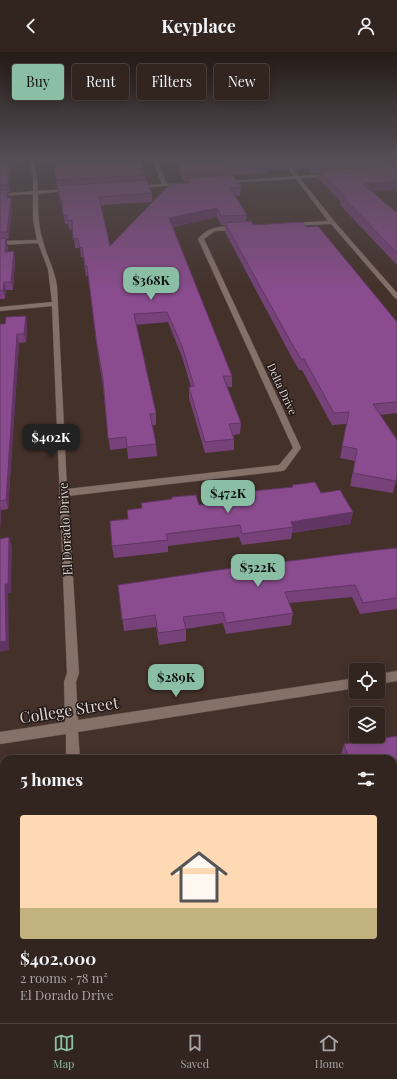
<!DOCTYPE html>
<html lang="en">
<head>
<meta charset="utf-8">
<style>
	:root { --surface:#322520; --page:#3a2d29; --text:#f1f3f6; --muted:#a8a5a5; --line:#4d423e; --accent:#8abfa5 }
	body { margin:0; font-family:"Playfair Display",serif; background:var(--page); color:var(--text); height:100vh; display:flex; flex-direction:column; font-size:15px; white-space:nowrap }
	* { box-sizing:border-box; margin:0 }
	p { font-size:13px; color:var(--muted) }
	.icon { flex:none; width:22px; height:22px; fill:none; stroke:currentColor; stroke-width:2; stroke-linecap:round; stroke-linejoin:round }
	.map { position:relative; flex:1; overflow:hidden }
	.panel { position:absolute; left:0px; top:703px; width:397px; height:268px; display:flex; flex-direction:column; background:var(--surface); border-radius:12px 12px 0 0; box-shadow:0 2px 10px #0003,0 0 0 1px var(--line) }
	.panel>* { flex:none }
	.banner { position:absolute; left:12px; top:12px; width:373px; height:36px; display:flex; gap:8px }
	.tools { position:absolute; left:349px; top:611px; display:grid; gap:8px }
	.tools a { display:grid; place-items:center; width:36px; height:36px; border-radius:4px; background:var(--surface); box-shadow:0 2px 10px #0003,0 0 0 1px var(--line); font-size:20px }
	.price { position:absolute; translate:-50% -34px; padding:0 9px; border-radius:8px; background:var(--accent); color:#111; font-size:13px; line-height:26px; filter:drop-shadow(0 1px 2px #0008) }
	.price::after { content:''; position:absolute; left:50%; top:24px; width:12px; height:9px; margin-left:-6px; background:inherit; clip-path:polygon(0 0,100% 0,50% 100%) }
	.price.selected { background:#222; color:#fff }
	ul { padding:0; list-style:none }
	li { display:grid; align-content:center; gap:8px; height:212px; padding:0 20px }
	li span { display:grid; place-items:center; height:124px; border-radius:4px; color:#555 }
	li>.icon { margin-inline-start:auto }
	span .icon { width:72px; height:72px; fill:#fffc; stroke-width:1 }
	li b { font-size:17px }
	h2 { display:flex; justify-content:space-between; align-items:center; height:48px; padding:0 20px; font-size:17px }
	.pill { padding:0 14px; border-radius:4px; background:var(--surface); box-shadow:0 2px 10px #0003,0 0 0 1px var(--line); font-size:14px; line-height:36px }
	.pill.selected { background:var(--accent); color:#111 }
	header { display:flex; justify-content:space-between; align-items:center; height:52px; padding:0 20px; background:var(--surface); font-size:18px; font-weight:700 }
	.menu { display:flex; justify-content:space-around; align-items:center; height:56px; border-top:1px solid var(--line); background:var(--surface); font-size:11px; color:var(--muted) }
	.menu a { display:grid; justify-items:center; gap:2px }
	.menu .selected { color:var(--accent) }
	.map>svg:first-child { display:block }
	.green { fill:#016c44 }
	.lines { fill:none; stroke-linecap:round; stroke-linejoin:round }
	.minor-casing { stroke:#5c4d48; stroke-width:1 }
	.minor { fill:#867169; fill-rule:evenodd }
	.wall { fill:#77417a; fill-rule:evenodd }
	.shaded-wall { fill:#613563 }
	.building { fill:#8a4c8e; stroke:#613563 }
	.labels { text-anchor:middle; stroke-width:3; stroke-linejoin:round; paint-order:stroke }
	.far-street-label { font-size:11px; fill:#dfd3cf; stroke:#231b18 }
	.street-label { font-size:13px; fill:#dfd3cf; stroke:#231b18 }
	.near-street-label { font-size:16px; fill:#dfd3cf; stroke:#231b18 }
</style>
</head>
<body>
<header><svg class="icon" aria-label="back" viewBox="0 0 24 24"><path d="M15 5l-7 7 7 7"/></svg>Keyplace<svg class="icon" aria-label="person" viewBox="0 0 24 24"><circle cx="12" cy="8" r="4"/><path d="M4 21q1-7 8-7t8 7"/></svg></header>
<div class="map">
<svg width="397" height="971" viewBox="0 0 397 971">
	<rect width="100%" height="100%" fill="#43312a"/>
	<polygon class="green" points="0,723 4,723 4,848 0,857"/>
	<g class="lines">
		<g class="minor-casing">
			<g id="minor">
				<path d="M29,105H33L37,126L38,139L72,137L74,138L38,142C38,158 38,174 43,189C47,205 54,216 57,234L67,437L279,413L293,396L198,187C208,174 223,174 238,174L241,176L238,178L215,179L204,187L301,396L285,418L282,419L68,444L79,621L76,630L78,668L356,626V636L78,680L80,707H66V682L0,692V680L65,670L64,630L67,621L52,254L0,259V255L52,250L48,217L38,191L0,193V189L37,188L33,167V142L0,144V142L33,139V126Z"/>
				<polygon points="151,105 155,105 167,132 181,131 183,133 133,136 135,134 162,132"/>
				<polygon points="279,105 283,105 298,124 333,122 331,124 300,126 334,169 397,241 397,247 395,246 331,172 288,174 288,172 290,171 328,169 296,127 223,131 221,130 294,124"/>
				<polygon points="397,619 397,629 378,632 378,622"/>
				<polygon points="4,922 4,944 0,945 0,923"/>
			</g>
		</g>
		<use href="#minor" class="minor"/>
	</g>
	<g class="wall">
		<polygon points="0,105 10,110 10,140 8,140 9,146 11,146 12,153 9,187 6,187 8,194 7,200 15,207 13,238 6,238 5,247 0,247"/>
		<path d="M54,105H136L145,123L146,128L152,141V150L187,131V129H184L179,120V113L175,105H284L288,110L287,118L267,119V121L233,123L241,135L240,144H235L247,163L246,169L253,173L306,175L397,270V361L380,363L396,429L393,441L350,434L355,409L340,406L347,372L332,373L302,318H299L291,304L225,180V173H221L217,165L173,175L232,324V335H227L241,371L240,382L233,383L234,387V398L205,401L189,346V335H191L182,305L168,270L136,273L156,361V373H153L156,392L157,404L128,407L127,396L110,398L103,335L97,297L88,224H86L83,205H81L80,196H75L73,177L69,178L68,172H65L63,158H62L55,123L54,115H56ZM152,150L110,194L101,153Z"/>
		<polygon points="285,105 397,105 397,137 372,139 397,161 397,213 340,153 341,150 318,126 318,121 313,122 308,117 295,118"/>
		<polygon points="0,272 27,272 26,290 19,291 8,457 1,458 0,478"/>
		<polygon points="292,433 321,441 353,460 350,472 292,481 291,487 242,493 239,485 168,494 168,500 114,506 112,494 128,467 199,453 252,447 253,439 292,435"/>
		<polygon points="397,496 397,557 360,562 352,545 289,551 293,561 291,573 226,582 223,571 186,577 186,589 159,593 156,575 124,579 118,533"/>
		<polygon points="397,684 397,783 393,783 393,707 340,707 344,692"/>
		<polygon points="79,967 291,967 289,967 289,971 80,971 78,968"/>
		<polygon points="345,967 393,967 397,971 346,971"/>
	</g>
	<g class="shaded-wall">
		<polygon points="8,105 10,110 10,140 8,133"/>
		<polygon points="397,129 397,137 362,140 363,132"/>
		<polygon points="8,138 9,145 9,154 7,146"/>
		<polygon points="11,146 12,153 9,187 7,180"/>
		<polygon points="61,149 62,149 63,158 62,158"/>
		<polygon points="217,156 217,165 170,175 169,166"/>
		<polygon points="6,186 8,194 6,208 5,200"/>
		<polygon points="14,199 15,207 13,238 11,230"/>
		<polygon points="4,230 6,238 5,247 3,238"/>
		<polygon points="26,264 27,272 26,290 24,282"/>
		<polygon points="17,282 19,291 8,457 6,448"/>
		<polygon points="0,453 1,458 0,478"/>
		<polygon points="353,460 350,472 292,481 293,475 291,470"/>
		<polygon points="9,485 12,495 11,541 8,541 9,598 0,600 0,590"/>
	</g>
	<g class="building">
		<rect x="0" y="105" width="8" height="28"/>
		<polygon points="55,105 136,105 136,106 139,106 145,123 56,128 54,115 57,115"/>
		<polygon points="179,105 284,105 288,110 266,111 267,113 228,115 230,118 184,121 179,112 183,111"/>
		<polygon points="292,105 397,105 397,109 314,114 309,109 296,110"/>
		<polygon points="397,114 397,129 363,132 397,161 397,201 342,144 345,144 319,118"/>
		<polygon points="233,123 241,135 230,136 247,163 221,164 217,156 169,166 232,324 223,324 241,371 229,372 234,387 205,390 189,335 194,334 182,294 167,260 134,262 156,361 150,362 156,392 127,395 126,385 108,387 103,327 96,286 87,214 85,214 82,195 80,196 78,186 73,187 72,168 67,169 67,163 63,163 62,149 61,149 57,134 147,128 152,141 99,145 110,194 170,132 189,131 187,126"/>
		<polygon points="0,138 8,138 7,146 11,146 7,180 0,180"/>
		<polygon points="251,169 253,173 302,170 306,175 318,174 397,270 397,350 373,352 397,388 397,423 396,429 353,421 357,397 342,394 349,360 334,361 304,307 301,307 292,292 225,171"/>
		<polygon points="6,186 5,200 14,199 11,230 4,230 3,238 0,239 0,187"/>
		<polygon points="26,264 24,282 17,282 6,448 0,449 0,272 5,272 6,265"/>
		<polygon points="315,430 321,441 340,438 353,460 291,470 293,475 242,482 240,473 166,482 168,488 112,494 110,469 128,467 127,458 142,456 141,451 172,447 172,445 196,443 199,453 256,447 253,439 293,435 292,433"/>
		<polygon points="9,485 8,532 5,532 6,589 0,590 0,487"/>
		<polygon points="397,496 397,546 363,551 355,533 285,540 293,561 226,571 223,560 183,565 186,577 158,581 155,563 122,568 118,533 218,518 377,498"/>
		<polygon points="397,684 397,771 393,772 393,707 349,707 344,692"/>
		<polygon points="393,843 397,843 397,971 354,971 353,967 393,967"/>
		<polygon points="79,967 289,967 289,971 129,971 129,969 78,968"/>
	</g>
	<linearGradient id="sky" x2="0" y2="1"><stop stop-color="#251b17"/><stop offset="0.44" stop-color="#554e55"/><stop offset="1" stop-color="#554e55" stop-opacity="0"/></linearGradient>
	<rect width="397" height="241" fill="url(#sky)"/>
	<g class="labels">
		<g class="far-street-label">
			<text transform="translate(282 337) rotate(65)" y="4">Delta Drive</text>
		</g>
		<g class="street-label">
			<text transform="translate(65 477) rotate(-93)" y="5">El Dorado Drive</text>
		</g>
		<g class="near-street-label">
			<text transform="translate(69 658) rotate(-9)" y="6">College Street</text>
		</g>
	</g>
</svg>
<div class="tools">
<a><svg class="icon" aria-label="locate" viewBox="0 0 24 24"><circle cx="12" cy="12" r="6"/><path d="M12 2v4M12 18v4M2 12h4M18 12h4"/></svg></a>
<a><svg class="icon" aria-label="layers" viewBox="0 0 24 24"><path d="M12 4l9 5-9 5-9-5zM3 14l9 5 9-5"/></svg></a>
</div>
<b class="price" style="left:151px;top:249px">$368K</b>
<b class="price selected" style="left:51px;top:406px">$402K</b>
<b class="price" style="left:228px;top:462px">$472K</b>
<b class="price" style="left:258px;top:536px">$522K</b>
<b class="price" style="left:176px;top:646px">$289K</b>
<div class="banner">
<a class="pill selected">Buy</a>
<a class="pill">Rent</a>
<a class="pill">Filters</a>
<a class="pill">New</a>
</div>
<section class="panel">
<h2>5 homes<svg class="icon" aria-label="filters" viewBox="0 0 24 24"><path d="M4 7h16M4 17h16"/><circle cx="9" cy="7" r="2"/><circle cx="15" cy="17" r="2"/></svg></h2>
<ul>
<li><span style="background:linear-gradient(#ffd9b3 75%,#c2b280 0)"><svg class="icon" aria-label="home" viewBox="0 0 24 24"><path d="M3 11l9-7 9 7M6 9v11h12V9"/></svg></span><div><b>$402,000</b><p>2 rooms · 78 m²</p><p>El Dorado Drive</p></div></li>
</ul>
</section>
</div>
<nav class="menu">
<a class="selected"><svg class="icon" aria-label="map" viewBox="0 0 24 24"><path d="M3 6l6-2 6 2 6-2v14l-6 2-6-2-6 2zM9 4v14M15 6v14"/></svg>Map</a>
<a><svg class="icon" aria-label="saved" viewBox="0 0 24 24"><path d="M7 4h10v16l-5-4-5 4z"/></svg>Saved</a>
<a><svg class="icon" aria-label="home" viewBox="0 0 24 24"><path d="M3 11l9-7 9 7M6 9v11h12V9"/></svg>Home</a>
</nav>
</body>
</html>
